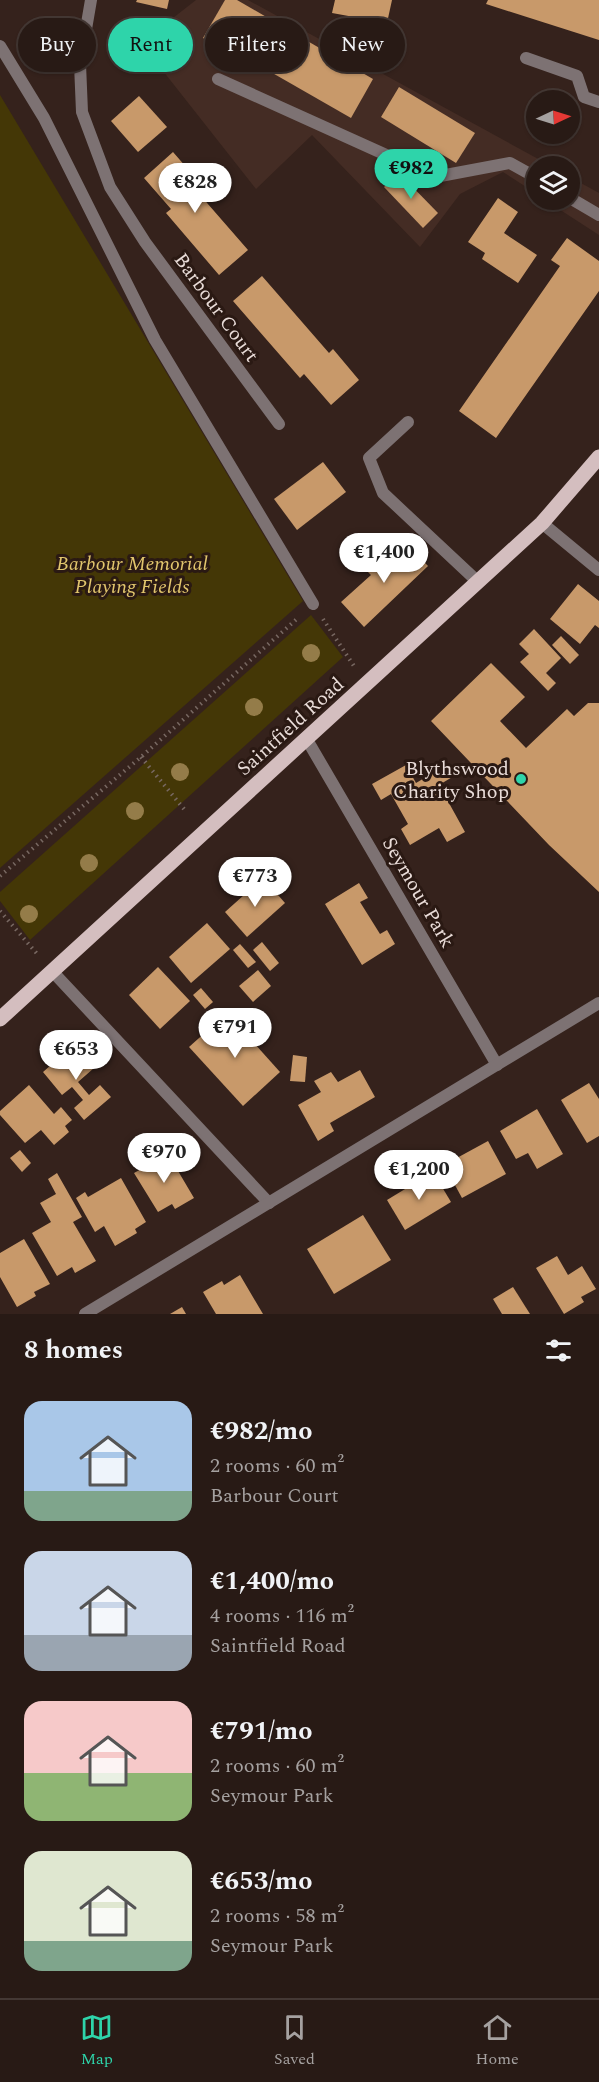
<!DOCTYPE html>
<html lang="en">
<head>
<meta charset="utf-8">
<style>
	:root { --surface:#281a15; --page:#342722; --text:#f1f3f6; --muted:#a5a1a0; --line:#443834; --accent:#2ed4aa }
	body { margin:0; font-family:Spectral,serif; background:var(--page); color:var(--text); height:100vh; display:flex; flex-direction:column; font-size:22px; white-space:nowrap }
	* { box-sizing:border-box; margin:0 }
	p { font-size:20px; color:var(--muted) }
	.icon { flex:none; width:33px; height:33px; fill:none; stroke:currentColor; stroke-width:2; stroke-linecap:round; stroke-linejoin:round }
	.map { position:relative; height:1314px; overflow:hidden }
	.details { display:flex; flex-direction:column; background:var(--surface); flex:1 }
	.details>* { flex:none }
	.top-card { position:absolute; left:18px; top:18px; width:564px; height:54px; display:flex; gap:12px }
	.needle { width:39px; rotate:86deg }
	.tools { position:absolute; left:526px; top:90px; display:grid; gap:12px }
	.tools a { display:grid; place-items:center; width:54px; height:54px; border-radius:50%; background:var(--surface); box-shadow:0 2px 4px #0004,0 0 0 2px var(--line); font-size:30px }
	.price { position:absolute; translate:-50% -51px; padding:0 14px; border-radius:21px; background:#fff; color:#222; font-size:20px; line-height:39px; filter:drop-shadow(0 2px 3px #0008) }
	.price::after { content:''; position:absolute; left:50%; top:36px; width:18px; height:14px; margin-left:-9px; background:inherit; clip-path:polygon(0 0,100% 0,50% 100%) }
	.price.active { background:var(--accent); color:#111 }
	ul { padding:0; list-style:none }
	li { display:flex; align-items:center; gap:18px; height:150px; padding:0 24px }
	li span { display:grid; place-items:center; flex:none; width:168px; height:120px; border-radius:18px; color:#555 }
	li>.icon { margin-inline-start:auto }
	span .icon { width:72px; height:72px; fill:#fffc; stroke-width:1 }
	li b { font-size:26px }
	h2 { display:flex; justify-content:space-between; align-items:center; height:72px; padding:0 24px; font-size:26px }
	.chip { padding:0 21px; border-radius:27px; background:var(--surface); box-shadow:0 2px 4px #0004,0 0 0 2px var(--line); font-size:21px; line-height:54px }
	.chip.active { background:var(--accent); color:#111 }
	.dock { display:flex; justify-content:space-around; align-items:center; height:84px; border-top:2px solid var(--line); background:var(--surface); font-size:16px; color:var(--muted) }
	.dock a { display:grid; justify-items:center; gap:3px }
	.dock .active { color:var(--accent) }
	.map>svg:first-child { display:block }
	.built { fill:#442c24 }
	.green { fill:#443706 }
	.building { fill:#c8996a }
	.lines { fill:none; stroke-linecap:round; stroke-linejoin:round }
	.path { stroke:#786862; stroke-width:4; stroke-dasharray:1.5 4.5; stroke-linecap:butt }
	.lane { stroke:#7d7273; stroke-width:12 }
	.street { stroke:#7d7273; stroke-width:12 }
	.primary { stroke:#d4bebf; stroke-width:15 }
	.tree { fill:#947c49 }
	.poi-dot { fill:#2ed4aa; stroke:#2a1913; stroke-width:2 }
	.labels { text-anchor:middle; stroke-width:6; stroke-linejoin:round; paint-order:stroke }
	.street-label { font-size:20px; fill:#e9dcd8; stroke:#2a1913 }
	.park-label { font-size:20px; font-style:italic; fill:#e2c66d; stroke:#2a1913 }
	.poi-label { font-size:20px; fill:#e9dcd8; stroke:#2a1913; text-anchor:end }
</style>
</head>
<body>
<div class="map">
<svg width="599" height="1314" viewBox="0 0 599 1314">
	<rect width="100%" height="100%" fill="#35221c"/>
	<g class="built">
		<polygon points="196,0 248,0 551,166 537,166 537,194 503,172 460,194 420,247 312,135 256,189 141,43"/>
		<polygon points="570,177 599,193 599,235 545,200 570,200"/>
	</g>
	<g class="green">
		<polygon points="0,95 303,601 0,868"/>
		<polygon points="311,615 343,657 30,940 0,901 0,892"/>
	</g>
	<g class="building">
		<polygon points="137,0 169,0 167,9 136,2"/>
		<polygon points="225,0 237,0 275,22 251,65 203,38"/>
		<polygon points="335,0 392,0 387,23 332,13"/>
		<polygon points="488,0 599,0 599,40 486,4"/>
		<polygon points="285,28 373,79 351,118 262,67"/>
		<polygon points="399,87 475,133 456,163 381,117"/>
		<polygon points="139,96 167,127 138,152 111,121"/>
		<polygon points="173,152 200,183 194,188 248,250 219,275 166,213 171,209 144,178"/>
		<polygon points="399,173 438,213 423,228 384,187"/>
		<polygon points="498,198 518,212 504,233 537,255 518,283 482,259 485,253 468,242"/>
		<polygon points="567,238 599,261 599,291 496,438 459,411 560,266 551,260"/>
		<polygon points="262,276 329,353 333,349 359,380 331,405 304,374 300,378 233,301"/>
		<polygon points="323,462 346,492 297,530 274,499"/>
		<polygon points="405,542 428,566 364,627 341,602 371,575 365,569 376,558 382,564"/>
		<polygon points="578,584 599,601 599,628 595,625 580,644 550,619"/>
		<polygon points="534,629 561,658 546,673 556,683 548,691 520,662 529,654 519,644"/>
		<polygon points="561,636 579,655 570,664 552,645"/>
		<polygon points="491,663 525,697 500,721 526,748 567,709 574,716 588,703 599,703 599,892 549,845 431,721"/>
		<polygon points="448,764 454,776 439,785 465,832 447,842 439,828 410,845 401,829 408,824 391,794 381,800 372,784 406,765 416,783"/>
		<polygon points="263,878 285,903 247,937 225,912"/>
		<polygon points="359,883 368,898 360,902 380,934 387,930 395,944 362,965 325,904"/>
		<polygon points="207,923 230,949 191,983 169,957"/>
		<polygon points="262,942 279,963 270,971 253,950"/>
		<polygon points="240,944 256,962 248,968 233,950"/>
		<polygon points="158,967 190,1001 160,1029 129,995"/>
		<polygon points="258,970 271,986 253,1002 239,986"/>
		<polygon points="201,988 213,1002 205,1009 193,995"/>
		<polygon points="227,1013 280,1072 243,1106 189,1047"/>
		<polygon points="74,1045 94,1068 78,1082 89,1095 100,1085 111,1097 84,1120 74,1108 83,1100 72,1087 62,1095 43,1072"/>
		<polygon points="293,1055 307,1057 305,1082 290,1081"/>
		<polygon points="360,1070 375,1097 330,1123 334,1131 318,1141 298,1105 321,1092 314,1081 331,1072 338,1082"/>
		<polygon points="589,1083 599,1099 599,1136 587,1143 561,1100"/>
		<polygon points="29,1085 54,1114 61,1107 72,1120 65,1126 69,1132 54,1145 41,1130 25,1143 0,1115 0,1111"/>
		<polygon points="537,1109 563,1154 537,1169 528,1153 516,1159 500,1131"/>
		<polygon points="172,1136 184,1155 175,1161 163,1142"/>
		<polygon points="488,1141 506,1174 462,1198 444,1165"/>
		<polygon points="20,1150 31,1163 22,1172 10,1158"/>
		<polygon points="168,1154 194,1198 175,1209 172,1204 158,1212 134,1173"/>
		<polygon points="433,1172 451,1202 405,1230 387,1200"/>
		<polygon points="57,1173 82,1217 73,1222 96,1261 75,1273 72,1267 57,1276 32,1233 51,1222 40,1203 56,1194 48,1179"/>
		<polygon points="121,1178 146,1222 135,1229 137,1233 115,1246 104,1226 95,1232 76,1198 85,1192 88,1197"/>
		<polygon points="363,1215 391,1260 334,1294 307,1249"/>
		<polygon points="24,1239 50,1284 34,1292 36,1296 17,1307 0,1277 0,1253"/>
		<polygon points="557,1256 568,1275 582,1266 596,1289 581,1297 584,1302 564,1314 536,1268"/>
		<polygon points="240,1275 263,1314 216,1314 203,1292 222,1281 224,1285"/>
		<polygon points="513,1287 530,1314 502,1314 493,1299"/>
		<polygon points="182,1307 186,1314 170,1314"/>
	</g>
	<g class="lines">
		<g class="path">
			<polyline points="34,62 41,60 62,61"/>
			<polyline points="323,619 354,666"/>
			<polyline points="141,757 184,809"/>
			<polyline points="0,876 141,757 299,617"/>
			<polyline points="0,911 39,956"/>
		</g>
		<g class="lane">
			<polyline points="0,46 44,118 155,340 313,604"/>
			<polyline points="526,58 577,76 584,97 599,102"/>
			<polyline points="218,79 435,177 510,163 537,178"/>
			<polyline points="570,198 599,215"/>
			<polyline points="408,422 369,458 383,493 477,581"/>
		</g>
		<g class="street">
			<polyline points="91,0 80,64 82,112 110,187 145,242 279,424"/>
			<polyline points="542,523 599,570"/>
			<polyline points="306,738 497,1065"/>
			<polyline points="53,972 269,1203"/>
			<polyline points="85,1314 599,1003"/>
		</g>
		<polyline class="primary" points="0,1019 542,523 599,457"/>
	</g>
	<g class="tree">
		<circle cx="311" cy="653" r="9"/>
		<circle cx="254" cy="707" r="9"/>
		<circle cx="180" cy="772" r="9"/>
		<circle cx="135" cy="811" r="9"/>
		<circle cx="89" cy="863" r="9"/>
		<circle cx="29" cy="914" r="9"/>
	</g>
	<circle class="poi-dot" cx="521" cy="779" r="6"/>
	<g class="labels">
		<g class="street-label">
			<text transform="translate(217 307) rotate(54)" y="7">Barbour Court</text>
			<text transform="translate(290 726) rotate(-42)" y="7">Saintfield Road</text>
			<text transform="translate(419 892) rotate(60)" y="7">Seymour Park</text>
		</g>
		<g class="park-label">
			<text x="132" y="570">Barbour Memorial<tspan x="132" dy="23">Playing Fields</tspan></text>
		</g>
		<g class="poi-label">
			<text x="509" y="775">Blythswood<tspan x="509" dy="23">Charity Shop</tspan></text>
		</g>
	</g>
</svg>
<div class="tools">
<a><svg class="needle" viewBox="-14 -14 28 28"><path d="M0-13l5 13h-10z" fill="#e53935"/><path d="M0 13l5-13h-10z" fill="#a5a1a0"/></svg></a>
<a><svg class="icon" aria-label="layers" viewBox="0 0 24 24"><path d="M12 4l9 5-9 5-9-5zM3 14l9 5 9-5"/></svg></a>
</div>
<b class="price active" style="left:411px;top:200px">€982</b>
<b class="price" style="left:195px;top:214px">€828</b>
<b class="price" style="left:384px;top:584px">€1,400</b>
<b class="price" style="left:255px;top:908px">€773</b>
<b class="price" style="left:235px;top:1059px">€791</b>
<b class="price" style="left:76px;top:1081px">€653</b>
<b class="price" style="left:164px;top:1184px">€970</b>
<b class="price" style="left:419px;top:1201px">€1,200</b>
<div class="top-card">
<a class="chip">Buy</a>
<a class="chip active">Rent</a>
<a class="chip">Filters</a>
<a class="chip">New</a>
</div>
</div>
<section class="details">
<h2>8 homes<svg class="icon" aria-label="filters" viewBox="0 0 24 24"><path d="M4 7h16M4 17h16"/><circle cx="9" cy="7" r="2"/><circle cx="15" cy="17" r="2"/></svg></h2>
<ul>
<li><span style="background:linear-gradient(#a9c7e8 75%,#7fa58c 0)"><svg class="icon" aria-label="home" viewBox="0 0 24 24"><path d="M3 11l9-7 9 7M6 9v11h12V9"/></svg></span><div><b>€982/mo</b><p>2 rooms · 60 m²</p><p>Barbour Court</p></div></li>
<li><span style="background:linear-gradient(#c9d6e8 70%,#9aa5b1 0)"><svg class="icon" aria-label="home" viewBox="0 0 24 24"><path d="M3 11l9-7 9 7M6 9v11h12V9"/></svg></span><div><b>€1,400/mo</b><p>4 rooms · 116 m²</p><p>Saintfield Road</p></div></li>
<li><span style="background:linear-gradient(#f6c9c9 60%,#8fb573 0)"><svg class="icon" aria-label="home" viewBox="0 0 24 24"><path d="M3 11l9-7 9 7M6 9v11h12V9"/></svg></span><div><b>€791/mo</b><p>2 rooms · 60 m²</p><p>Seymour Park</p></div></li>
<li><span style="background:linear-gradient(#dfe7d0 75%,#7fa58c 0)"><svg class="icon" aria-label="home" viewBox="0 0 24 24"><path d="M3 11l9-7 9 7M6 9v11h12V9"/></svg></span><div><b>€653/mo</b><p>2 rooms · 58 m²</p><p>Seymour Park</p></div></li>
</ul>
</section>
<nav class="dock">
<a class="active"><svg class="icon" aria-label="map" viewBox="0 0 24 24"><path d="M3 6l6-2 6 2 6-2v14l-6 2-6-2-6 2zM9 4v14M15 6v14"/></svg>Map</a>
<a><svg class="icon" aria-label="saved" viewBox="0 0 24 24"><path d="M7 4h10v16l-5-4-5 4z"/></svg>Saved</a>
<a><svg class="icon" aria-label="home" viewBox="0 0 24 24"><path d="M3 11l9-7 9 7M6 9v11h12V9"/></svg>Home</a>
</nav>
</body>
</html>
